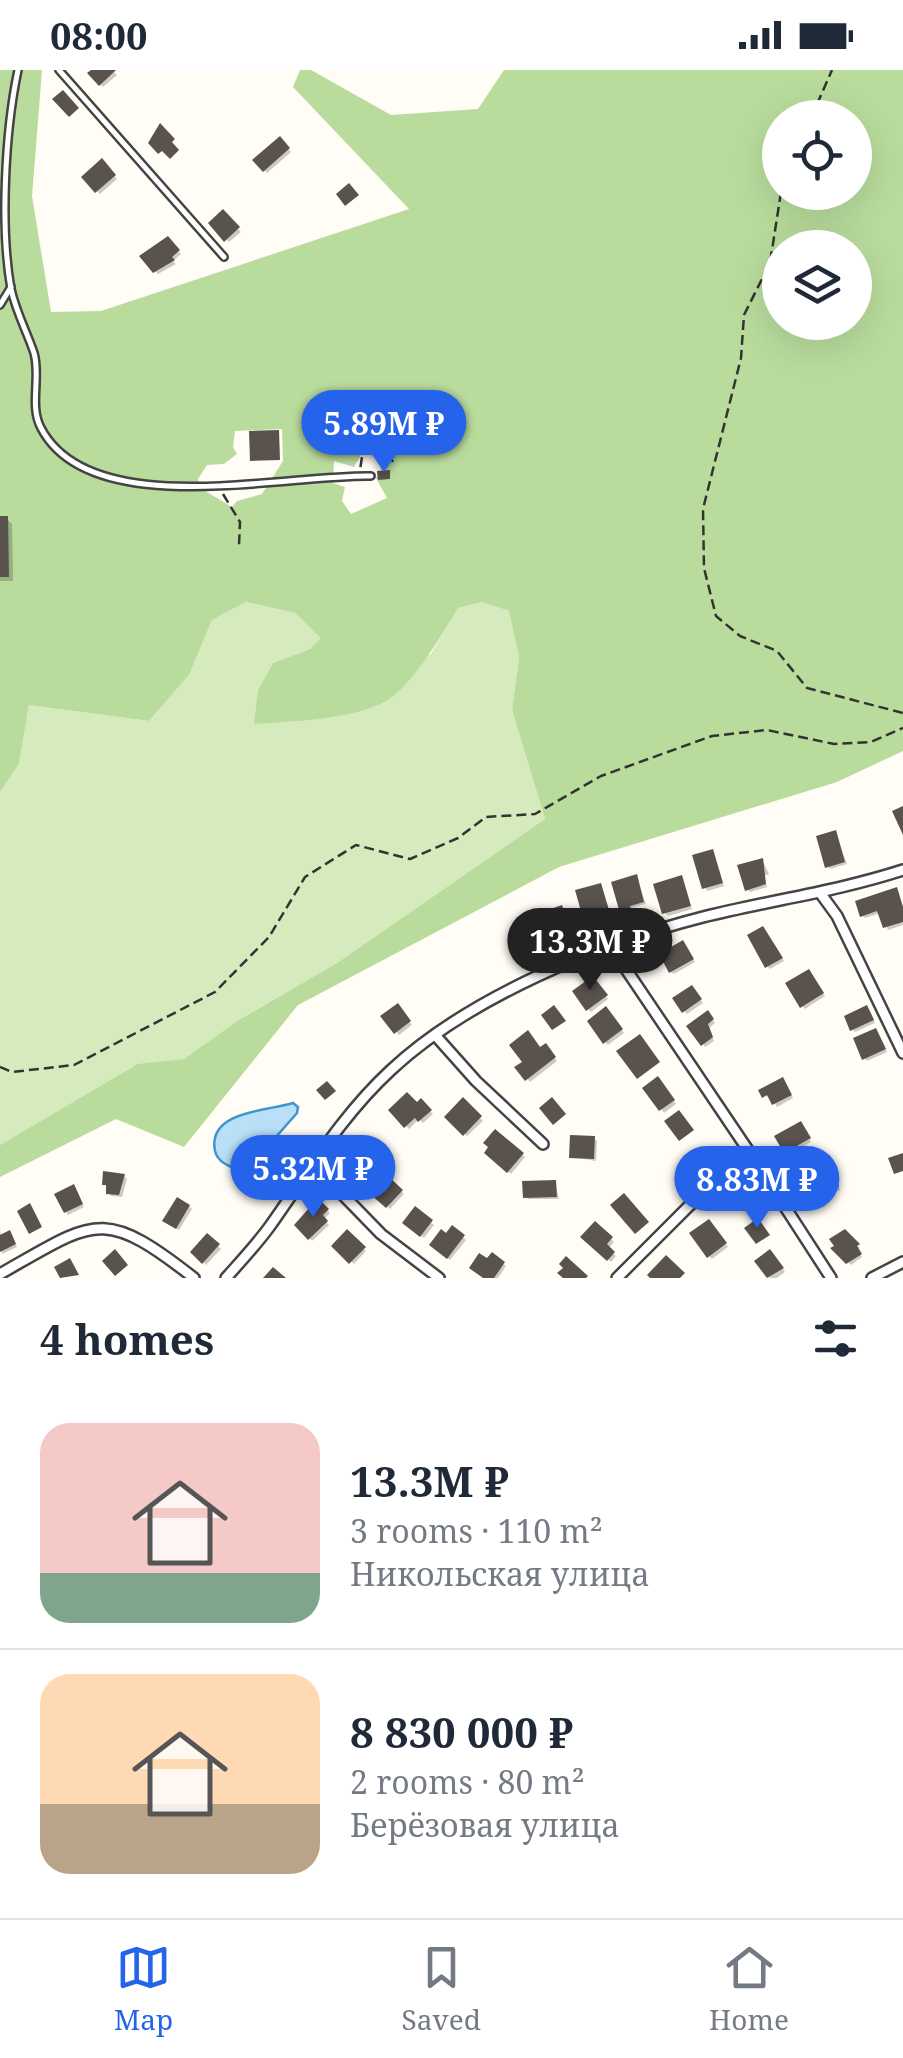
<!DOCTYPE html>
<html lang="en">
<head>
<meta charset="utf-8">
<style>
	:root { --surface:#fff; --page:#f2f2f3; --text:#1f2937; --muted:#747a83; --line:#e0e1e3; --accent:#2563eb }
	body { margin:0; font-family:"Noto Serif",serif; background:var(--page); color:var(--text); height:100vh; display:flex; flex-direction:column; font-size:38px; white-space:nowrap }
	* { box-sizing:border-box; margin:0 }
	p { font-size:32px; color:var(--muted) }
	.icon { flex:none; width:55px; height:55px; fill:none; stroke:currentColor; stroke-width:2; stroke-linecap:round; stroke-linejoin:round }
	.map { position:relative; height:1208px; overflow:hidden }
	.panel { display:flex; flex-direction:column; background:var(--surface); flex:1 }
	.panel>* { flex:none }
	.buttons { position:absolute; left:762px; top:30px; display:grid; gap:20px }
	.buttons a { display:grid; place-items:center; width:110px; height:110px; border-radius:50%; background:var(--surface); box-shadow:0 10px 40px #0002; font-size:50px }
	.price { position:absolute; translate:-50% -85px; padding:0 22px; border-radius:35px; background:var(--accent); color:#fff; font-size:32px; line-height:65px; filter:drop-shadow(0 2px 5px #0008) }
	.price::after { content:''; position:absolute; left:50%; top:60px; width:30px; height:22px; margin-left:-15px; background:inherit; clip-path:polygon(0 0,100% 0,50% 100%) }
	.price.on { background:#222; color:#fff }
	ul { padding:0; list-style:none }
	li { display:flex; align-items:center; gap:30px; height:250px; padding:0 40px }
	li+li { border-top:2px solid var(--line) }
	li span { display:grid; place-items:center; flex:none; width:280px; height:200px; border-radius:30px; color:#555 }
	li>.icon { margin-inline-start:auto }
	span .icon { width:120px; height:120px; fill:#fffc; stroke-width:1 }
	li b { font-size:42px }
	h2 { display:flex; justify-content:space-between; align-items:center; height:120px; padding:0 40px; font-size:42px }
	.status { display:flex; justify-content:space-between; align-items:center; height:70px; padding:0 50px; background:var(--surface); direction:ltr }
	.status svg { height:28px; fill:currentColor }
	.tab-bar { display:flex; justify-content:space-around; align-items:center; height:140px; border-top:2px solid var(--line); background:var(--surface); font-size:28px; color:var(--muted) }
	.tab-bar a { display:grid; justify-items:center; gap:5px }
	.tab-bar .on { color:var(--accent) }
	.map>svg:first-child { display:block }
	.green { fill:#d5ebbd }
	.forest { fill:#b9dc9c; fill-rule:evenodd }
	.water { fill:#b9e0f7; stroke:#3f96cf; stroke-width:2.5 }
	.shadow { fill:#0003 }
	.building { fill:#5a524d }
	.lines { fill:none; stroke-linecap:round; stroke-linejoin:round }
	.lane-casing { stroke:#444; stroke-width:10 }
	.street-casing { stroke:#444; stroke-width:14 }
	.path { stroke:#333; stroke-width:2.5; stroke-dasharray:10 5; stroke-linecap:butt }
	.lane { stroke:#fff; stroke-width:5 }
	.street { stroke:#fff; stroke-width:9 }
</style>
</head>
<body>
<div class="status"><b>08:00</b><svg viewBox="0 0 49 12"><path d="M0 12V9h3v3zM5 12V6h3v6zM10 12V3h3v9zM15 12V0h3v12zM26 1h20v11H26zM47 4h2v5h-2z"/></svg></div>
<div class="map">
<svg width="903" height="1208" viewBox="0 0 903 1208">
	<rect width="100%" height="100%" fill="#fffdf5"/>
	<polygon class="green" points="246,532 295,543 322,568 310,579 273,593 258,620 255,654 431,584 458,538 482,532 509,541 519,587 512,640 545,749 337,893 237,951 184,989 138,995 0,1075 0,722 19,694 29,635 149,651 189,605 212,550"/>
	<path class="forest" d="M0,0H42L32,126L51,242L101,241L409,139L293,17L300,0H311L391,45L478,39L504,0H903V681L837,712L559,797L298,935L184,1077L116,1049L0,1107V1075L138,994L184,989L237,951L337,893L545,749L512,640L519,587L509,541L482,532L458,538C443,564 411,617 386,631C351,650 294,651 254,654L258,620L273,593L310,579L321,568L295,543L246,532L212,550L189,605L149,651L29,635L19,694L0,722ZM780,48H855V122H780ZM780,178H855V252H780ZM282,359L283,391L262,424L237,431L232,437L200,418L198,409L207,395L224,394L237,384L233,377L235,361ZM361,385H377L381,400L376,408L387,428L351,444L342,431L345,417L333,413L334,391L354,397Z"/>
	<path class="water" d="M293,1033L298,1037L297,1043L246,1101C235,1099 218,1094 215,1081C207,1040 269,1041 293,1033Z"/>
	<g class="shadow">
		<polygon points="95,0 112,0 117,5 103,17 91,4"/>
		<polygon points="280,69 291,82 267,103 256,90"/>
		<polygon points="102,92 117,109 100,124 84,107"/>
		<polygon points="223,142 241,162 229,172 211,153"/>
		<polygon points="168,169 181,184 173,191 176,194 158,204 142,187"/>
		<polygon points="0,449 7,449 12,454 13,511 0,511"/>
		<polygon points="835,763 847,794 830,799 828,796"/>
		<polygon points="712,781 724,816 708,821 705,818"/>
		<polygon points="763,791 769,804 764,806 767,817 750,822 747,819"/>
		<polygon points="636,807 646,834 631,838 634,849 627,851 624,848"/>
		<polygon points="681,808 692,839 668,846 665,843"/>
		<polygon points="600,816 610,843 595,847 598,858 591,860 588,857"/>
		<polygon points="899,823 903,855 888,860 881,843 865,848 862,845"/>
		<polygon points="564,841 571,861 544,870 541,868"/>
		<polygon points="765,862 784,891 770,899 767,896"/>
		<polygon points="685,876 695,892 674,904 671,902"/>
		<polygon points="811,904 825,926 805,939 802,936"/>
		<polygon points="596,912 608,929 591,942 588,939"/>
		<polygon points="694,921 703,933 687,944 684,941"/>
		<polygon points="397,936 412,955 399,965 384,946"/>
		<polygon points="870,941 875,953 855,962 852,959"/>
		<polygon points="609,942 624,963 608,975 605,972"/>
		<polygon points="708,944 715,953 709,958 714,971 705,977 703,974"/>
		<polygon points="878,964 887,982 867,991 864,988"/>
		<polygon points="545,976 557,991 530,1012 518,998"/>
		<polygon points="660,1012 676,1034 664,1043 645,1018"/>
		<polygon points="785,1013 793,1028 777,1037 771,1027 764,1026"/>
		<polygon points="463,1031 483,1051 467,1066 448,1047"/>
		<polygon points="421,1032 433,1044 423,1053 419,1049 409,1059 391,1040 417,1036"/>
		<polygon points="803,1056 811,1072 788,1085 786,1082"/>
		<polygon points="495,1062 525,1087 511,1104 487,1083"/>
		<polygon points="594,1068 597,1071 596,1091 572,1087"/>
		<polygon points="367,1073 379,1086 361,1104 345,1087"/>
		<polygon points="834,1103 840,1120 817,1129 814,1126"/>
		<polygon points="124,1106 127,1109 122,1127 111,1126 105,1114"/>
		<polygon points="387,1109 404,1124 390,1139 374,1124"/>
		<polygon points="555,1113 559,1129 528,1129 525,1126"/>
		<polygon points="76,1120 84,1137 68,1145 66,1142"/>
		<polygon points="318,1131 330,1143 324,1149 329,1155 312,1171 297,1155"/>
		<polygon points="189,1136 192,1139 179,1160 168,1154"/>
		<polygon points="415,1140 434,1155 424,1168 405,1152"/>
		<polygon points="595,1154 614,1172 608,1179 616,1186 611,1192 584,1167"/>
		<polygon points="711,1155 728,1177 712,1189 709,1186"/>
		<polygon points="453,1158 466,1170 450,1190 432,1175"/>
		<polygon points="0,1161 3,1167 12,1166 17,1177 2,1184"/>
		<polygon points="845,1162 860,1178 858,1180 862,1187 851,1195 834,1178"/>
		<polygon points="348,1163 366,1181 354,1194 335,1176"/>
		<polygon points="207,1166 221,1179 206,1195 193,1182"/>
		<polygon points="772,1185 785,1202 777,1208 770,1208 758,1191"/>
		<polygon points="492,1186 506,1196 498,1208 486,1208 472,1197 488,1192"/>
	</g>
	<g class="building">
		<polygon points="91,0 116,0 99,16 87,3"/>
		<polygon points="63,20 79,38 69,47 52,29"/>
		<polygon points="160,53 175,69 172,72 179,80 170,89 162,81 158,84 148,73"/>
		<polygon points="280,66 290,78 263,102 252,90"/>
		<polygon points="102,88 116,105 95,123 81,107"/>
		<polygon points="349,113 359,125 345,136 336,124"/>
		<polygon points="223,139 240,157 224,172 208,153"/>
		<polygon points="168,166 180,180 172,187 175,190 153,203 139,186"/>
		<polygon points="279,360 280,390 250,391 249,361"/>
		<polygon points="390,400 390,409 378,410 377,401"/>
		<polygon points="0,446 8,446 9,507 0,507"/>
		<polygon points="903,736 903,765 892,741"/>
		<polygon points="836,760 845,792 825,798 816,766"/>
		<polygon points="713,779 723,813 702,819 692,785"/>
		<polygon points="763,788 766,814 745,821 737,795"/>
		<polygon points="637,804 644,832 630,836 633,847 622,850 611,812"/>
		<polygon points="682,805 691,836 662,844 653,814"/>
		<polygon points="601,813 609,840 594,845 597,855 586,859 575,820"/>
		<polygon points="897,817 903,837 903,852 883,858 877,841 860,847 855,831"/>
		<polygon points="562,835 570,858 539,869 531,846"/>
		<polygon points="763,856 783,888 765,898 747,865"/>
		<polygon points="683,870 694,889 669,903 659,884"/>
		<polygon points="809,899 824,923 800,938 785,913"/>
		<polygon points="593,906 608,925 586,941 572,921"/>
		<polygon points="692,915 702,929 682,943 672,928"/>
		<polygon points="398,933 411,951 394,964 380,946"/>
		<polygon points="554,935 566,951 552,960 541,945"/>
		<polygon points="867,935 874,950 850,961 844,946"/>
		<polygon points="606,936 623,959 603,974 587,951"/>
		<polygon points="708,940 714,949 708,954 713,967 701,976 686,956"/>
		<polygon points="876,958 886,979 862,990 853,968"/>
		<polygon points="528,960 540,977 546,973 556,987 525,1011 514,997 522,992 509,975"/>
		<polygon points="640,964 660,992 637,1009 616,981"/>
		<polygon points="658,1006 675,1030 659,1041 642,1018"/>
		<polygon points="783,1007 792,1025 772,1035 767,1025 762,1028 758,1020"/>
		<polygon points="327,1011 336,1021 325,1030 316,1020"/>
		<polygon points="407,1022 417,1032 421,1028 432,1040 418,1052 415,1048 404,1058 388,1040"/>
		<polygon points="463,1027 482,1046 463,1066 444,1047"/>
		<polygon points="552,1027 566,1044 553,1055 539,1038"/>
		<polygon points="679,1040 694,1060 679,1071 664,1051"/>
		<polygon points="801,1051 811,1068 784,1083 774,1066"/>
		<polygon points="495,1059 524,1083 507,1103 484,1083 488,1077 483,1073"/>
		<polygon points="570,1065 595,1066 594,1089 569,1088"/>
		<polygon points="359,1070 363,1074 367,1070 379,1082 357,1103 341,1087"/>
		<polygon points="275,1080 289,1090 278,1105 264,1095"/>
		<polygon points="903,1083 903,1101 894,1104 888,1088"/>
		<polygon points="832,1097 839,1117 812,1128 807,1114 810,1113 808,1107"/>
		<polygon points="103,1101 125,1104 119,1125 106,1124 106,1115 102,1115"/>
		<polygon points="387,1105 403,1120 386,1138 370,1124"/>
		<polygon points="556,1110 557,1127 523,1128 522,1111"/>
		<polygon points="74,1114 83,1134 64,1143 54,1124"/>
		<polygon points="624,1123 649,1152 635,1164 610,1135"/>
		<polygon points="177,1127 190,1135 176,1159 162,1151"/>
		<polygon points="318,1128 329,1139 323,1145 328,1151 308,1170 294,1155"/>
		<polygon points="30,1133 42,1157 29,1164 17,1141"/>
		<polygon points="415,1136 433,1150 420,1167 402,1153"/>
		<polygon points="758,1148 770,1165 756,1174 744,1158"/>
		<polygon points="709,1149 727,1173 707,1188 689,1163"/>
		<polygon points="595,1151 613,1167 607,1174 615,1182 607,1191 580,1167"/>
		<polygon points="452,1155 465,1165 447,1189 429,1175 441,1159 446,1163"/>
		<polygon points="347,1159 366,1177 349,1194 331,1176"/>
		<polygon points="845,1159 860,1174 857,1176 862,1184 846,1194 830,1178 834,1176 829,1169"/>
		<polygon points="10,1160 16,1174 0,1182 0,1165"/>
		<polygon points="207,1163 220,1174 202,1194 190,1182"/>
		<polygon points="115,1179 128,1195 115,1206 102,1191"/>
		<polygon points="770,1179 784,1198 767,1208 754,1191"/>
		<polygon points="492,1182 505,1192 494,1208 483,1208 469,1198 479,1183 487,1188"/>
		<polygon points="666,1185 685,1203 680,1208 650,1208 647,1205"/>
		<polygon points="566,1186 588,1206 586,1208 563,1208 557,1203 563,1198 559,1194"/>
		<polygon points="70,1188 79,1205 60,1208 54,1197"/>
		<polygon points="273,1197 286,1208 263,1208"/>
	</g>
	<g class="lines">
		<g class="lane-casing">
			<g id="lane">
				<path d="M18,0C5,62 0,157 11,219C16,242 27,262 34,283C41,307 29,336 41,358C90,452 284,404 371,406"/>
				<polyline points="59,0 224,187"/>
				<polyline points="0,235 11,217"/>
			</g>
		</g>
		<g class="street-casing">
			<g id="street">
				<polyline points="821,824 837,846 903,983"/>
				<polyline points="611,877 754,1089 831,1208"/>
				<polyline points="435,965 476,1011 543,1074"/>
				<polyline points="312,1093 381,1164 439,1208"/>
				<path d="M0,1204C95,1150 102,1136 194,1208"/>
				<path d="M226,1208C241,1191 257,1174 270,1156C309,1101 342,1045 391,1000C469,927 601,873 703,847C771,830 835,822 903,800"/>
				<polyline points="617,1208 690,1135 754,1089"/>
				<polyline points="872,1208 903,1192"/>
			</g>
		</g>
		<g class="path">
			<polyline points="811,48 832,0"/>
			<polyline points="781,122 770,193 744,245 741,288 703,439 704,498 716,546 740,566 777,581 807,618 903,643"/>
			<polyline points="357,359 388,383 393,392"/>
			<polyline points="357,359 364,374 360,400"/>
			<polyline points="223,424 240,452 239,475"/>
			<polyline points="0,997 12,1002 74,995 215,922 269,867 305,807 356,775 410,789 458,768 486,747 535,744 601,706 712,666 767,660 834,674 871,672 903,658"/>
		</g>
		<use href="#lane" class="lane"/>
		<use href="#street" class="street"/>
	</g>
</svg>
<div class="buttons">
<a><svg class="icon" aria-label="locate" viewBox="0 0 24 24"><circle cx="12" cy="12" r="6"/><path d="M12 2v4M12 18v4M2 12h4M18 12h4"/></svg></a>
<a><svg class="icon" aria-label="layers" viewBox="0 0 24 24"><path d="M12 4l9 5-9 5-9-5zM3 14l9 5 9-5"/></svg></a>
</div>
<b class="price" style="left:384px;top:405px">5.89M ₽</b>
<b class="price on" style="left:590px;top:923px">13.3M ₽</b>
<b class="price" style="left:313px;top:1150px">5.32M ₽</b>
<b class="price" style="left:757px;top:1161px">8.83M ₽</b>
</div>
<section class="panel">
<h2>4 homes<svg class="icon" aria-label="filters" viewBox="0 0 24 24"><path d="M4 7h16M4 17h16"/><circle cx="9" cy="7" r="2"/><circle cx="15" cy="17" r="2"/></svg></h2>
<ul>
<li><span style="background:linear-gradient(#f6c9c9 75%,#7fa58c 0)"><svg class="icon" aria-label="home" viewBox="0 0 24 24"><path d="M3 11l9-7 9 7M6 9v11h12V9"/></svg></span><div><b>13.3M ₽</b><p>3 rooms · 110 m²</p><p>Никольская улица</p></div></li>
<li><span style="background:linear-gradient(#ffd9b3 65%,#b9a48a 0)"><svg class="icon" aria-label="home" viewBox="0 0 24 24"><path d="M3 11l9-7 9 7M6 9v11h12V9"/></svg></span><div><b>8 830 000 ₽</b><p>2 rooms · 80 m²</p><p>Берёзовая улица</p></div></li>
</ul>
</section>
<nav class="tab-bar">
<a class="on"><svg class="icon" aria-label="map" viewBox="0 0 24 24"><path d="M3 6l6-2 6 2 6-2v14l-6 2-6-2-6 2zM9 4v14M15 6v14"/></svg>Map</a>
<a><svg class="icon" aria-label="saved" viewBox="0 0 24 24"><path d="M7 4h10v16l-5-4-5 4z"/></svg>Saved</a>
<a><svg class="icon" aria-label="home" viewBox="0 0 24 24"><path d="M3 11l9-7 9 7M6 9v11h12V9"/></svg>Home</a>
</nav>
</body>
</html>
